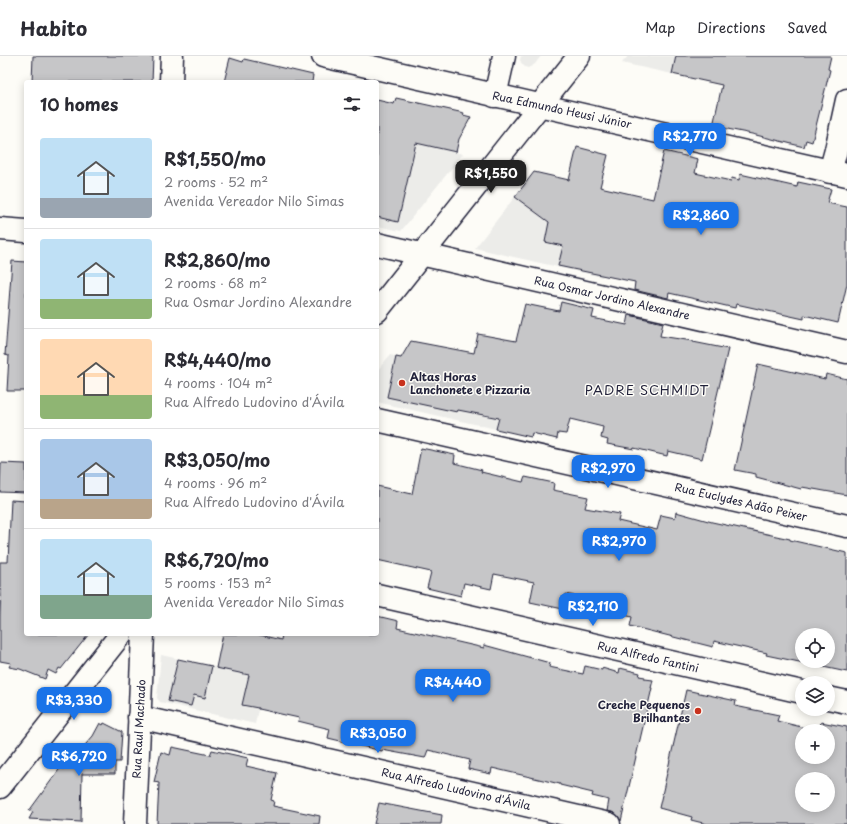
<!DOCTYPE html>
<html lang="en">
<head>
<meta charset="utf-8">
<style>
	:root { --surface:#fff; --page:#f7f7f7; --text:#2b2b33; --muted:#7c7c81; --line:#e1e1e2; --accent:#1a73e8 }
	body { margin:0; font-family:"Playpen Sans",sans-serif; background:var(--page); color:var(--text); height:100vh; display:flex; flex-direction:column; font-size:15px; white-space:nowrap }
	* { box-sizing:border-box; margin:0 }
	p { font-size:13px; color:var(--muted) }
	.icon { flex:none; width:22px; height:22px; fill:none; stroke:currentColor; stroke-width:2; stroke-linecap:round; stroke-linejoin:round }
	.map { position:relative; flex:1; overflow:hidden }
	.details { position:absolute; left:24px; top:24px; width:355px; height:556px; display:flex; flex-direction:column; background:var(--surface); border-radius:4px; box-shadow:0 2px 10px #0003 }
	.details>* { flex:none }
	.tools { position:absolute; left:795px; top:572px; display:grid; gap:8px }
	.tools a { display:grid; place-items:center; width:40px; height:40px; border-radius:50%; background:var(--surface); box-shadow:0 2px 10px #0003; font-size:20px }
	.price { position:absolute; translate:-50% -34px; padding:0 9px; border-radius:8px; background:var(--accent); color:#fff; font-size:13px; line-height:26px; filter:drop-shadow(0 1px 2px #0008) }
	.price::after { content:''; position:absolute; left:50%; top:24px; width:12px; height:9px; margin-left:-6px; background:inherit; clip-path:polygon(0 0,100% 0,50% 100%) }
	.price.active { background:#222; color:#fff }
	ul { padding:0; list-style:none }
	li { display:flex; align-items:center; gap:12px; height:100px; padding:0 16px }
	li+li { border-top:1px solid var(--line) }
	li span { display:grid; place-items:center; flex:none; width:112px; height:80px; border-radius:4px; color:#555 }
	li>.icon { margin-inline-start:auto }
	span .icon { width:48px; height:48px; fill:#fffc; stroke-width:1 }
	li b { font-size:17px }
	h2 { display:flex; justify-content:space-between; align-items:center; height:48px; padding:0 16px; font-size:17px }
	header { display:flex; align-items:center; gap:24px; box-sizing:border-box; height:56px; padding:0 20px; background:var(--surface); border-bottom:1px solid var(--line) }
	header strong { font-size:19px }
	nav { display:flex; gap:22px; margin-inline-start:auto; font-size:14px }
	.map>svg:first-child { display:block }
	.built { fill:#ecece9 }
	.building { fill:#c6c6c8; stroke:#22223b; fill-rule:evenodd }
	.lines { fill:none; stroke-linecap:round; stroke-linejoin:round }
	.street-casing { stroke:#22223b; stroke-width:25 }
	.secondary-casing { stroke:#22223b; stroke-width:25 }
	.street { stroke:#fdfcf7; stroke-width:22 }
	.secondary { stroke:#fdfcf7; stroke-width:22 }
	.poi-dot { fill:#c8321e; stroke:#fdfcf7; stroke-width:1.5 }
	.labels { text-anchor:middle; stroke-width:3; stroke-linejoin:round; paint-order:stroke }
	.street-label { font-size:11px; fill:#22223b; stroke:#fdfcf7 }
	.poi-label { font-size:11px; font-weight:bold; fill:#22223b; stroke:#fdfcf7; text-anchor:start }
	.quarter-label { font-size:13px; letter-spacing:1px; fill:#22223b; stroke:#fdfcf7 }
</style>
</head>
<body>
<header>
<strong>Habito</strong>
<nav><a>Map</a><a>Directions</a><a>Saved</a></nav>
</header>
<div class="map">
<svg width="847" height="768" viewBox="0 0 847 768">
	<rect width="100%" height="100%" fill="#fdfcf7"/>
	<filter id="ink" filterUnits="userSpaceOnUse"><feTurbulence type="fractalNoise" baseFrequency=".025" numOctaves="2"/><feDisplacementMap in="SourceGraphic" scale="8" xChannelSelector="R" yChannelSelector="G"/><feConvolveMatrix kernelMatrix="1 2 1 2 8 2 1 2 1" color-interpolation-filters="sRGB"/></filter>
	<g filter="url(#ink)">
		<g class="built">
			<polygon points="521,0 541,0 535,8 532,10 528,12 525,11 522,8 520,4"/>
			<polygon points="628,0 729,0 722,29 622,7"/>
			<polygon points="377,78 463,98 401,175 377,170"/>
			<polygon points="534,116 621,136 602,221 475,192"/>
			<polygon points="390,299 507,325 496,373 377,346 377,315"/>
			<polygon points="161,599 265,622 255,668 160,646 157,642"/>
		</g>
		<g class="building">
			<polygon points="33,0 150,0 150,1 153,1 152,26 32,26"/>
			<polygon points="676,0 831,0 828,13 830,14 812,86 806,84 804,91 752,78 713,70 722,29 672,18"/>
			<polygon points="230,2 243,6 244,3 313,19 312,26 224,26"/>
			<polygon points="396,42 464,57 463,59 471,61 459,83 456,96 416,87 398,166 377,161 377,44 394,48"/>
			<polygon points="577,91 608,99 600,131 653,143 664,95 698,103 695,117 731,125 732,122 739,124 740,118 797,131 798,126 831,133 827,147 847,151 847,228 838,267 804,259 804,263 736,248 735,252 669,237 668,242 634,234 635,226 558,210 563,190 545,186 549,166 515,141 534,116 569,124"/>
			<polygon points="12,205 26,206 26,335 7,335 9,300 5,299"/>
			<polygon points="561,246 594,254 592,262 627,269 629,259 663,267 660,280 693,285 693,286 728,293 702,403 668,395 667,400 634,392 634,393 607,388 608,384 601,382 603,371 570,363 566,378 558,377 557,383 532,377 531,381 496,373 499,362 458,354 457,356 387,341 396,301 401,302 411,285 474,297 478,278 516,285 525,248 559,255"/>
			<polygon points="758,308 825,323 826,318 847,323 847,439 802,431 801,433 756,421 756,418 735,414"/>
			<path d="M421,392L455,399L454,407L482,414L481,416L523,426L525,421L554,427L553,434L588,441L585,452L620,458L618,465L657,474L661,459L675,462L676,456L712,466L790,483V484L847,497V616L766,599L767,597L714,585L713,591L630,570L632,561L600,553L602,546L566,538L563,553L530,546L534,526L494,518L491,533L464,527L461,540L427,532L431,516L377,504V430L412,438ZM802,579H828V605H802Z"/>
			<polygon points="1,407 26,408 26,437 0,436"/>
			<polygon points="11,444 26,445 26,578 89,578 61,613 59,612 56,618 48,614 45,623 20,613 9,611 11,607 0,605 0,560 1,534 0,534 0,506 8,506"/>
			<polygon points="377,560 398,565 397,572 484,592 484,589 550,607 549,611 583,618 585,610 602,614 602,612 619,617 620,612 640,617 639,620 645,621 645,623 653,624 651,632 652,632 621,765 617,759 612,756 607,755 609,744 592,740 593,737 560,729 560,728 492,712 491,718 468,713 470,704 428,694 425,702 382,694 382,695 328,682 330,673 298,665 299,662 258,653 258,652 242,649 249,619 216,612 223,578 256,578 281,584 282,578 377,578"/>
			<polygon points="178,603 212,610 205,642 194,639 191,650 168,645"/>
			<path d="M686,634L736,645L735,650L779,659L777,665L818,675H802V701H828V675H818L821,666L847,671V768H707L691,764L692,761L659,752ZM802,723H828V749H802Z"/>
			<polygon points="100,667 103,669 104,667 122,676 120,706 115,706 115,718 82,718 81,766 29,763 33,756 29,755 61,711 64,713 93,680"/>
			<polygon points="172,691 210,699 212,694 248,702 246,710 277,717 271,744 274,745 273,750 320,760 319,768 157,768 159,727 154,726 161,696 170,699"/>
			<polygon points="379,747 442,759 441,768 374,768"/>
		</g>
		<g class="lines">
			<g class="street-casing">
				<g id="street">
					<polyline points="323,0 847,119"/>
					<polyline points="171,26 172,0"/>
					<polyline points="495,40 504,0"/>
					<polyline points="830,116 836,94 847,44"/>
					<polyline points="0,173 26,175"/>
					<polyline points="377,188 847,296"/>
					<polyline points="377,364 847,470"/>
					<polyline points="377,539 802,636"/>
					<polyline points="828,642 847,646"/>
					<polyline points="139,661 609,768"/>
					<polyline points="135,768 143,578"/>
				</g>
			</g>
			<g class="secondary-casing">
				<g id="secondary">
					<polyline points="377,255 579,0"/>
					<polyline points="0,731 121,578"/>
				</g>
			</g>
			<use href="#street" class="street"/>
			<use href="#secondary" class="secondary"/>
		</g>
	</g>
	<g class="poi-dot">
		<circle cx="402" cy="327" r="4"/>
		<circle cx="698" cy="655" r="4"/>
	</g>
	<g class="labels">
		<g class="street-label">
			<text transform="translate(562 54) rotate(12)" y="4">Rua Edmundo Heusi Júnior</text>
			<text transform="translate(612 242) rotate(13)" y="4">Rua Osmar Jordino Alexandre</text>
			<text transform="translate(741 446) rotate(13)" y="4">Rua Euclydes Adão Peixer</text>
			<text transform="translate(648 601) rotate(13)" y="4">Rua Alfredo Fantini</text>
			<text transform="translate(139 673) rotate(-87)" y="4">Rua Raul Machado</text>
			<text transform="translate(456 733) rotate(13)" y="4">Rua Alfredo Ludovino d'Ávila</text>
		</g>
		<g class="poi-label">
			<text x="410" y="325">Altas Horas<tspan x="410" dy="13">Lanchonete e Pizzaria</tspan></text>
			<text x="690" y="653" text-anchor="end">Creche Pequenos<tspan x="690" dy="13">Brilhantes</tspan></text>
		</g>
		<g class="quarter-label">
			<text x="647" y="339">PADRE SCHMIDT</text>
		</g>
	</g>
</svg>
<div class="tools">
<a><svg class="icon" aria-label="locate" viewBox="0 0 24 24"><circle cx="12" cy="12" r="6"/><path d="M12 2v4M12 18v4M2 12h4M18 12h4"/></svg></a>
<a><svg class="icon" aria-label="layers" viewBox="0 0 24 24"><path d="M12 4l9 5-9 5-9-5zM3 14l9 5 9-5"/></svg></a>
<a>+</a>
<a>−</a>
</div>
<b class="price" style="left:690px;top:101px">R$2,770</b>
<b class="price active" style="left:491px;top:138px">R$1,550</b>
<b class="price" style="left:701px;top:180px">R$2,860</b>
<b class="price" style="left:608px;top:433px">R$2,970</b>
<b class="price" style="left:619px;top:506px">R$2,970</b>
<b class="price" style="left:593px;top:571px">R$2,110</b>
<b class="price" style="left:453px;top:647px">R$4,440</b>
<b class="price" style="left:74px;top:665px">R$3,330</b>
<b class="price" style="left:378px;top:698px">R$3,050</b>
<b class="price" style="left:79px;top:721px">R$6,720</b>
<section class="details">
<h2>10 homes<svg class="icon" aria-label="filters" viewBox="0 0 24 24"><path d="M4 7h16M4 17h16"/><circle cx="9" cy="7" r="2"/><circle cx="15" cy="17" r="2"/></svg></h2>
<ul>
<li><span style="background:linear-gradient(#bfe0f5 75%,#9aa5b1 0)"><svg class="icon" aria-label="home" viewBox="0 0 24 24"><path d="M3 11l9-7 9 7M6 9v11h12V9"/></svg></span><div><b>R$1,550/mo</b><p>2 rooms · 52 m²</p><p>Avenida Vereador Nilo Simas</p></div></li>
<li><span style="background:linear-gradient(#bfe0f5 75%,#8fb573 0)"><svg class="icon" aria-label="home" viewBox="0 0 24 24"><path d="M3 11l9-7 9 7M6 9v11h12V9"/></svg></span><div><b>R$2,860/mo</b><p>2 rooms · 68 m²</p><p>Rua Osmar Jordino Alexandre</p></div></li>
<li><span style="background:linear-gradient(#ffd9b3 70%,#8fb573 0)"><svg class="icon" aria-label="home" viewBox="0 0 24 24"><path d="M3 11l9-7 9 7M6 9v11h12V9"/></svg></span><div><b>R$4,440/mo</b><p>4 rooms · 104 m²</p><p>Rua Alfredo Ludovino d'Ávila</p></div></li>
<li><span style="background:linear-gradient(#a9c7e8 75%,#b9a48a 0)"><svg class="icon" aria-label="home" viewBox="0 0 24 24"><path d="M3 11l9-7 9 7M6 9v11h12V9"/></svg></span><div><b>R$3,050/mo</b><p>4 rooms · 96 m²</p><p>Rua Alfredo Ludovino d'Ávila</p></div></li>
<li><span style="background:linear-gradient(#bfe0f5 70%,#7fa58c 0)"><svg class="icon" aria-label="home" viewBox="0 0 24 24"><path d="M3 11l9-7 9 7M6 9v11h12V9"/></svg></span><div><b>R$6,720/mo</b><p>5 rooms · 153 m²</p><p>Avenida Vereador Nilo Simas</p></div></li>
</ul>
</section>
</div>
</body>
</html>
